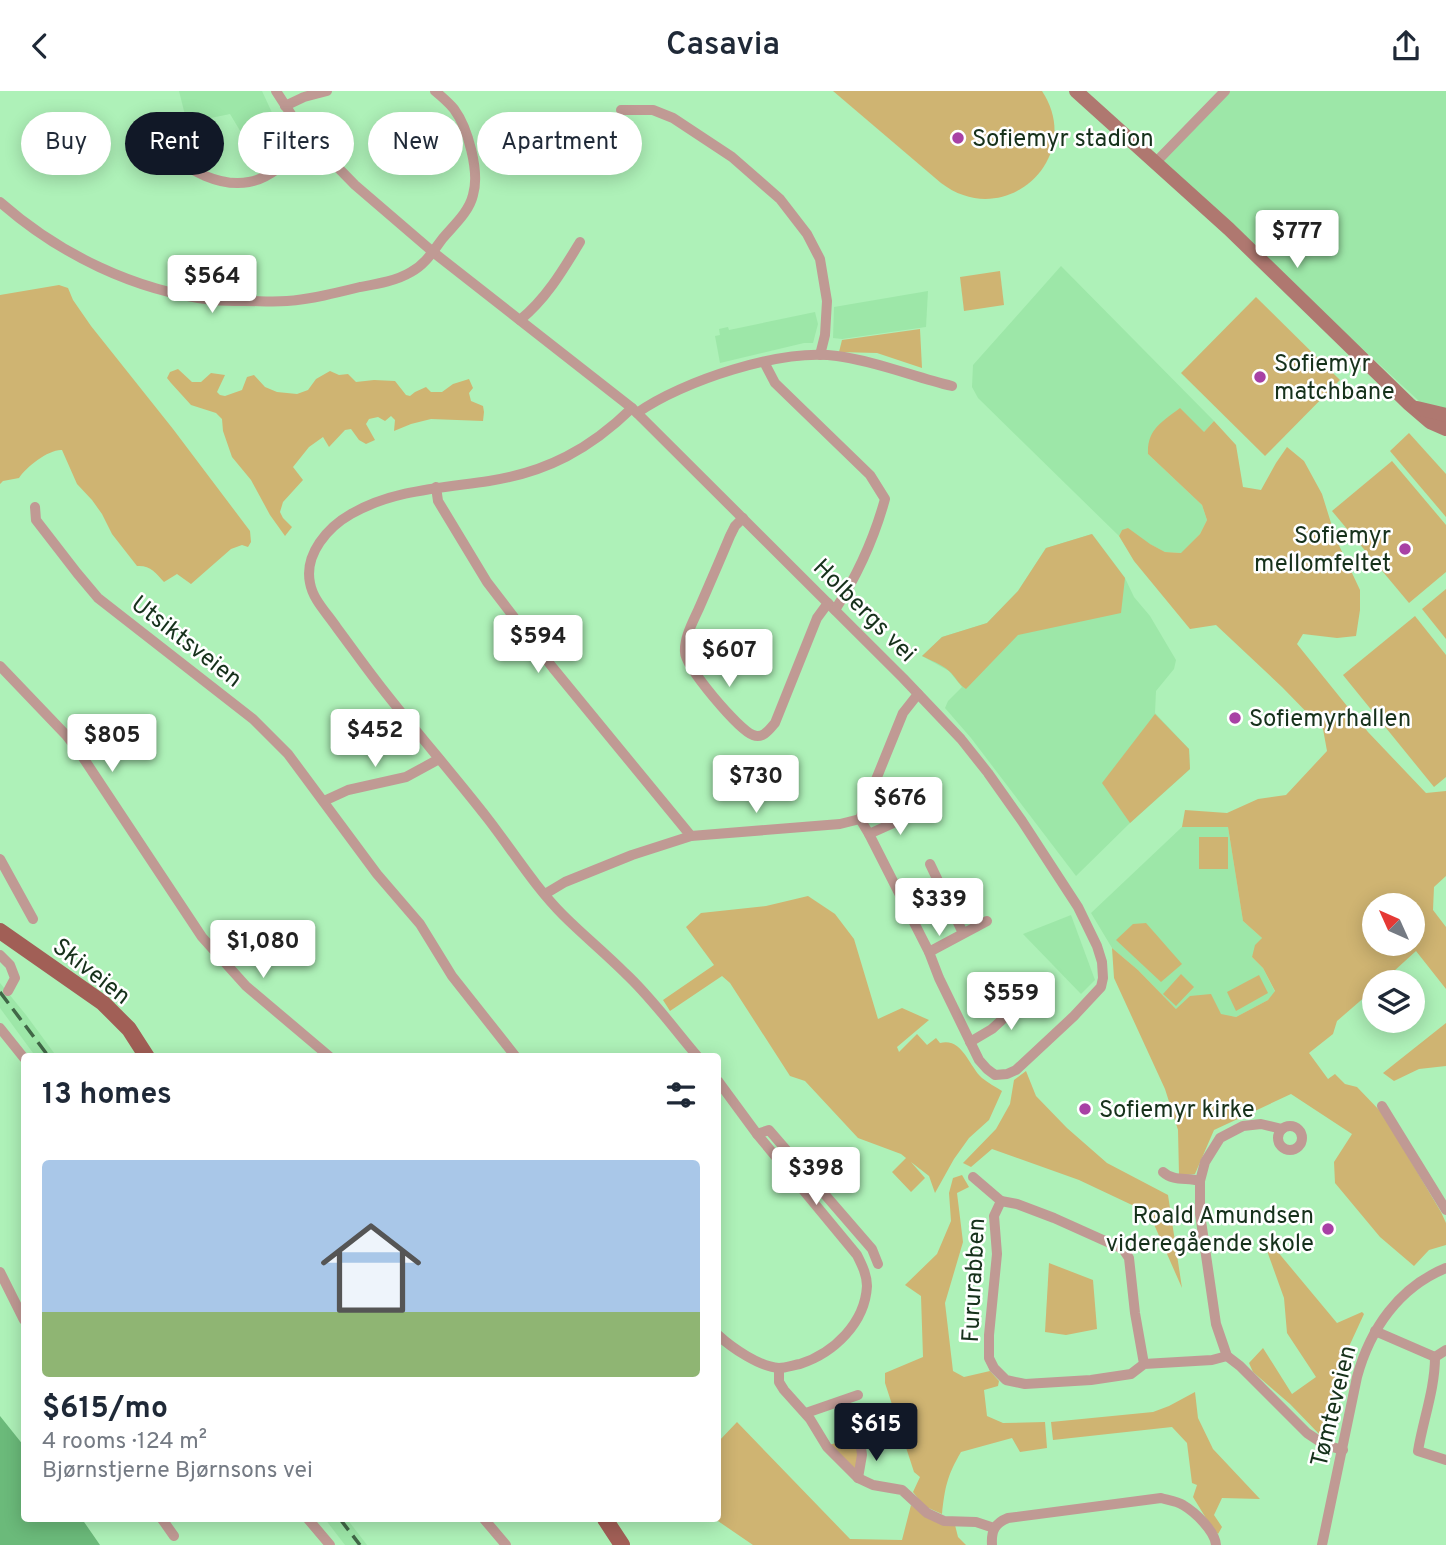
<!DOCTYPE html>
<html lang="en">
<head>
<meta charset="utf-8">
<style>
	:root { --surface:#fff; --page:#f6f6f7; --text:#1f2937; --muted:#747a83; --line:#e0e1e3; --accent:#111827 }
	body { margin:0; font-family:Overpass,sans-serif; background:var(--page); color:var(--text); height:100vh; display:flex; flex-direction:column; font-size:26px; white-space:nowrap }
	* { box-sizing:border-box; margin:0 }
	p { font-size:23px; color:var(--muted) }
	.icon { flex:none; width:38px; height:38px; fill:none; stroke:currentColor; stroke-width:2; stroke-linecap:round; stroke-linejoin:round }
	.map { position:relative; flex:1; overflow:hidden }
	.sheet { position:absolute; left:21px; top:962px; width:700px; height:469px; display:flex; flex-direction:column; background:var(--surface); border-radius:7px; box-shadow:0 4px 18px #0003 }
	.sheet>* { flex:none }
	.hud { position:absolute; left:21px; top:21px; width:700px; height:63px; display:flex; gap:14px }
	.needle { width:46px; rotate:315deg }
	.tools { position:absolute; left:1362px; top:802px; display:grid; gap:14px }
	.tools a { display:grid; place-items:center; width:63px; height:63px; border-radius:50%; background:var(--surface); box-shadow:0 4px 18px #0003; font-size:35px }
	.price { position:absolute; translate:-50% -60px; padding:0 16px; border-radius:7px; background:#fff; color:#222; font-size:23px; line-height:46px; filter:drop-shadow(0 2px 4px #0008) }
	.price::after { content:''; position:absolute; left:50%; top:42px; width:21px; height:16px; margin-left:-10px; background:inherit; clip-path:polygon(0 0,100% 0,50% 100%) }
	.price.selected { background:var(--accent); color:#fff }
	ul { padding:0; list-style:none }
	li { display:grid; align-content:center; gap:14px; height:371px; padding:0 21px }
	li+li { border-top:2px solid var(--line) }
	li span { display:grid; place-items:center; height:217px; border-radius:7px; color:#555 }
	li>.icon { margin-inline-start:auto }
	span .icon { width:126px; height:126px; fill:#fffc; stroke-width:1 }
	li b { font-size:30px }
	h2 { display:flex; justify-content:space-between; align-items:center; height:84px; padding:0 21px; font-size:30px }
	.chip { padding:0 24px; border-radius:32px; background:var(--surface); box-shadow:0 4px 18px #0003; font-size:24px; line-height:63px }
	.chip.selected { background:var(--accent); color:#fff }
	header { display:flex; justify-content:space-between; align-items:center; height:91px; padding:0 21px; background:var(--surface); font-size:32px; font-weight:600 }
	.map>svg:first-child { display:block }
	.built { fill:#9de7a8 }
	.green { fill:#cfb472; fill-rule:evenodd }
	.water { fill:#6bba7a }
	.lines { fill:none; stroke-linecap:round; stroke-linejoin:round }
	.minor { stroke:#c09a94; stroke-width:10 }
	.secondary { stroke:#af7870; stroke-width:14 }
	.primary { stroke:#a15f56; stroke-width:16 }
	.rail { stroke:#416747; stroke-width:3.5; stroke-dasharray:14 7; stroke-linecap:butt }
	.poi-dot { fill:#a841a5; stroke:#fff; stroke-width:2.5 }
	.labels { text-anchor:middle; stroke-width:5; stroke-linejoin:round; paint-order:stroke }
	.poi-label { font-size:24px; fill:#16311b; stroke:#fff; text-anchor:start }
	.street-label { font-size:24px; fill:#16311b; stroke:#fff }
</style>
</head>
<body>
<header><svg class="icon" aria-label="back" viewBox="0 0 24 24"><path d="M15 5l-7 7 7 7"/></svg>Casavia<svg class="icon" aria-label="share" viewBox="0 0 24 24"><path d="M12 15V3M7 8l5-5 5 5M5 13v7h14v-7"/></svg></header>
<div class="map">
<svg width="1446" height="1454" viewBox="0 0 1446 1454">
	<rect width="100%" height="100%" fill="#aef1b8"/>
	<g class="built">
		<polygon points="179,0 262,0 274,26 271,35 265,40 242,43 230,23 187,32"/>
		<polygon points="1224,0 1446,0 1446,335 1156,67"/>
		<polygon points="1061,175 1214,330 1204,341 1148,363 1202,414 1207,429 1200,443 1182,462 1165,461 1122,439 1119,445 978,307 972,296 973,274"/>
		<polygon points="928,200 926,236 842,248 833,247 834,216"/>
		<polygon points="815,221 818,233 813,252 804,252 720,272 715,245 720,244 719,238 728,236 729,239"/>
		<polygon points="1092,443 1125,487 1134,506 1150,525 1176,569 1174,578 1156,600 1155,622 1189,658 1190,678 1130,732 1076,785 971,647 945,617 948,610 962,596 949,580 922,565 942,546 987,532 1018,500 1046,457"/>
		<polygon points="1182,736 1228,736 1243,830 1262,847 1252,866 1263,877 1275,901 1268,909 1236,926 1176,918 1138,879 1112,857 1091,822"/>
		<polygon points="1071,824 1095,889 1081,903 1023,843"/>
		<polygon points="0,892 26,924 57,966 36,966 0,917"/>
		<polygon points="325,1428 347,1428 367,1454 345,1454"/>
	</g>
	<g class="green">
		<path d="M833,0H1042C1086,67 1005,141 941,92Z"/>
		<polygon points="1000,180 1004,214 964,220 960,186"/>
		<path d="M59,194L68,197L73,209L91,235L173,338L250,440L251,451L248,456L242,454L231,458L191,493L177,483L164,491C156,482 150,474 137,475L112,443L102,423L92,409L77,393L62,359C49,358 26,376 19,387L3,390L0,393V204Z"/>
		<polygon points="1256,206 1340,289 1265,365 1181,282"/>
		<polygon points="920,238 922,277 877,262 839,261 842,249"/>
		<polygon points="178,278 192,291 201,291 211,282 225,284 217,301 220,304 225,305 242,299 247,286 254,284 265,296 277,301 297,303 308,299 316,288 330,280 339,284 348,283 356,291 374,289 395,290 406,304 410,305 415,301 426,296 431,301 442,301 453,293 469,288 473,297 469,302 471,310 483,315 484,321 483,330 431,328 411,333 394,340 395,329 391,325 385,330 378,326 369,328 366,333 375,349 366,353 359,349 351,338 345,339 329,356 323,346 309,356 293,376 303,389 283,411 280,421 283,427 292,436 285,445 270,424 251,389 232,366 223,340 222,328 216,322 191,314 171,292 167,287 170,281"/>
		<path d="M1180,317L1204,341L1214,330L1236,354L1243,396L1261,399L1276,372L1287,356L1304,370L1322,403L1336,448L1360,499V519L1356,545L1337,547L1303,543L1297,553L1368,641L1426,702L1446,700V785L1434,796L1433,819L1446,836V898L1416,860L1382,891H1374V898L1337,930L1333,943L1309,962L1328,988L1335,983L1345,993L1357,996L1382,1022L1441,1121L1446,1132V1154L1429,1159L1414,1175L1380,1146L1335,1092L1334,1071L1352,1043L1291,1003L1214,1039L1195,1083L1179,1084L1178,1039L1165,998L1114,887L1112,857L1138,879L1176,918L1190,905L1211,903L1221,923L1236,926L1268,909L1275,900L1263,877L1252,866L1255,854L1262,847L1243,830L1228,736H1182L1185,719L1227,722L1258,708L1286,704L1327,660L1323,638L1282,596L1216,534L1190,538L1134,470L1119,445L1122,439L1128,437L1150,453L1165,461L1181,462L1200,443L1207,429L1202,414L1148,363C1147,338 1162,331 1180,317ZM1374,814H1412V852H1374Z"/>
		<polygon points="1409,342 1446,383 1446,426 1390,360"/>
		<polygon points="1392,370 1446,434 1446,481 1409,512 1332,420"/>
		<path d="M1092,443L1125,487L1121,522L1018,544L966,598C958,593 956,586 949,580C943,574 930,569 922,565L942,546L987,532L1018,500L1046,457Z"/>
		<polygon points="1446,498 1446,548 1422,518"/>
		<polygon points="1415,525 1446,564 1446,686 1434,696 1343,584"/>
		<polygon points="1155,623 1189,658 1190,678 1130,732 1102,692"/>
		<rect x="1199" y="746" width="29" height="32"/>
		<path d="M808,805L835,823L854,848L878,928L902,917L929,929L897,956L899,961L917,943L927,954L936,947L940,952C962,946 969,975 982,987C988,992 996,996 1002,1000L989,1029L969,1047L954,1068L935,1102L929,1085L911,1071L925,1087L911,1101L892,1081L906,1067L901,1063L858,1047L805,990L790,985L730,892L722,885L670,920L663,909L714,874L686,836L701,822L766,815Z"/>
		<polygon points="1146,832 1182,873 1161,891 1116,849 1133,833"/>
		<polygon points="1181,883 1194,896 1176,915 1163,903"/>
		<polygon points="1259,884 1268,902 1236,920 1227,901"/>
		<polygon points="1446,932 1446,975 1419,978 1394,990 1383,982"/>
		<polygon points="1026,980 1036,1005 1067,1037 1107,1072 1168,1104 1182,1197 1149,1122 1079,1089 992,1058 971,1076 963,1072 996,1038 1010,1013 1014,989"/>
		<path d="M962,1084L969,1096L957,1102L963,1151L945,1212L953,1280L964,1286L990,1280L999,1290L998,1295L984,1299L987,1325L1003,1332L1045,1331L1047,1357L1020,1361L1012,1347L961,1361C947,1385 945,1396 942,1423L924,1415L913,1401L920,1386L914,1381L885,1292V1282L923,1266L921,1205L905,1194L937,1163L951,1130L949,1102L953,1087Z"/>
		<polygon points="1272,1154 1337,1232 1362,1221 1364,1223 1346,1262 1327,1345 1320,1344 1290,1313 1253,1281 1249,1272 1263,1257 1292,1303 1316,1286 1287,1242 1284,1207 1266,1157"/>
		<polygon points="1049,1172 1093,1189 1097,1238 1066,1244 1045,1241"/>
		<polygon points="1195,1301 1198,1327 1213,1358 1260,1408 1222,1407 1214,1424 1222,1436 1218,1443 1209,1432 1193,1406 1197,1394 1192,1392 1187,1352 1172,1336 1053,1349 1051,1331 1153,1321 1169,1315"/>
		<polygon points="737,1331 850,1448 902,1449 911,1414 926,1426 955,1434 958,1446 966,1454 753,1454 715,1428 718,1428 718,1351"/>
		<polygon points="856,1346 858,1355 856,1381 829,1354"/>
	</g>
	<polygon class="water" points="0,1325 24,1355 24,1428 82,1428 100,1454 0,1454"/>
	<g class="lines">
		<g class="minor">
			<polyline points="276,0 296,31 310,48 355,94 433,161 632,317 903,587 961,648 988,682 1022,730 1078,816 1097,855 1102,871 1103,887 1101,896 1074,925 1016,979 1007,983 995,984 987,978 979,969 939,887 929,861 869,743 860,728"/>
			<polyline points="285,15 304,6 327,0"/>
			<polyline points="621,19 653,19 673,27 732,66 780,108 807,143 820,168 827,210 825,244 820,264"/>
			<path d="M163,61C188,77 218,97 249,91C273,87 293,64 310,48"/>
			<polyline points="1155,72 1225,0"/>
			<path d="M0,111C59,163 135,200 213,209C224,210 235,210 245,210C259,210 273,211 287,210C312,208 336,202 360,196C377,193 396,190 411,181C425,174 433,160 443,147C454,134 469,121 473,104C480,81 468,37 454,18C449,12 441,5 435,0"/>
			<path d="M520,229C546,208 563,179 580,151"/>
			<path d="M764,271L775,292L870,384L885,408C874,448 857,485 835,519"/>
			<path d="M632,317C590,358 547,381 489,390C441,397 393,399 351,423C328,436 304,463 310,492C313,509 327,522 337,537C352,557 366,577 381,596C416,641 453,683 488,728C512,759 535,796 563,824C583,844 605,862 625,882C652,907 674,938 698,966"/>
			<path d="M637,322C682,290 782,257 837,265C876,270 914,286 952,295"/>
			<polyline points="436,396 438,410 487,491 553,577 691,745"/>
			<polyline points="35,416 36,429 77,482 98,507 253,628 288,663 377,783 420,833 452,885 516,966"/>
			<path d="M743,427L735,435L730,445C720,469 710,492 700,515C694,529 684,546 685,561C685,576 739,639 753,644C763,648 769,639 775,632L817,527L828,512"/>
			<polyline points="0,575 66,644 80,662 202,846 246,895 330,966"/>
			<polyline points="324,710 348,699 406,686 439,668"/>
			<polyline points="869,743 918,721"/>
			<polyline points="0,768 33,828"/>
			<polyline points="930,773 963,842"/>
			<polyline points="545,803 565,791 632,764 691,745 840,733 860,728 903,622 918,603"/>
			<polyline points="929,861 987,830"/>
			<polyline points="0,864 10,874 15,887 8,900"/>
			<polyline points="1006,896 1007,919 1009,922"/>
			<polyline points="0,937 24,967"/>
			<polyline points="970,951 992,938 1030,903"/>
			<path d="M718,990L757,1043L857,1164C862,1174 867,1184 867,1195C865,1232 834,1262 800,1273C794,1274 785,1277 779,1277C760,1276 732,1257 718,1244"/>
			<polyline points="1382,1015 1446,1119"/>
			<circle cx="1290" cy="1047" r="12"/>
			<polyline points="1282,1038 1261,1033 1243,1035 1220,1047 1205,1071 1200,1090 1200,1123 1216,1233 1227,1265 1240,1275 1307,1342 1325,1354 1343,1359"/>
			<polyline points="757,1043 769,1039 872,1158 878,1173"/>
			<path d="M1163,1081C1174,1091 1187,1086 1200,1090"/>
			<polyline points="973,1086 1001,1110"/>
			<polyline points="0,1181 24,1229"/>
			<polyline points="1375,1240 1435,1266"/>
			<path d="M1435,1266C1435,1298 1423,1329 1418,1360L1446,1369"/>
			<polyline points="1435,1266 1446,1259"/>
			<polyline points="1144,1273 1135,1222 1129,1167 1123,1158 1054,1127 1017,1113 1001,1110 994,1125 997,1163 989,1244 989,1267 994,1277 1006,1289 1025,1293 1091,1289 1131,1283 1144,1273 1212,1269 1227,1265"/>
			<polyline points="779,1277 779,1291 784,1299 810,1328 827,1356 858,1387 873,1394 902,1399 927,1422 944,1430 976,1431 994,1437"/>
			<polyline points="806,1322 858,1304"/>
			<polyline points="858,1387 862,1364 861,1356"/>
			<polyline points="162,1428 174,1445"/>
			<polyline points="308,1428 330,1454"/>
			<polyline points="484,1428 506,1454"/>
			<path d="M992,1454C991,1440 995,1432 1008,1427L1161,1407C1168,1409 1177,1410 1183,1414C1195,1421 1215,1440 1216,1454"/>
			<path d="M1322,1454L1357,1286C1370,1238 1399,1196 1446,1177"/>
		</g>
		<g class="secondary">
			<polyline points="1076,0 1229,138 1409,313 1430,331 1446,338"/>
			<polyline points="1417,317 1446,324"/>
		</g>
		<g class="primary">
			<polyline points="0,840 103,912 129,938 147,966"/>
			<polyline points="605,1428 622,1454"/>
		</g>
		<g class="rail">
			<polyline points="0,901 49,966"/>
			<polyline points="340,1428 360,1454"/>
		</g>
	</g>
	<g class="poi-dot">
		<circle cx="958" cy="47" r="7"/>
		<circle cx="1260" cy="286" r="7"/>
		<circle cx="1405" cy="458" r="7"/>
		<circle cx="1235" cy="627" r="7"/>
		<circle cx="1085" cy="1018" r="7"/>
		<circle cx="1328" cy="1138" r="7"/>
	</g>
	<g class="labels">
		<g class="poi-label">
			<text x="972" y="55">Sofiemyr stadion</text>
			<text x="1274" y="280">Sofiemyr<tspan x="1274" dy="28">matchbane</tspan></text>
			<text x="1391" y="452" text-anchor="end">Sofiemyr<tspan x="1391" dy="28">mellomfeltet</tspan></text>
			<text x="1249" y="635">Sofiemyrhallen</text>
			<text x="1099" y="1026">Sofiemyr kirke</text>
			<text x="1314" y="1132" text-anchor="end">Roald Amundsen<tspan x="1314" dy="28">videregående skole</tspan></text>
		</g>
		<g class="street-label">
			<text transform="translate(865 519) rotate(45)" y="8">Holbergs vei</text>
			<text transform="translate(187 550) rotate(38)" y="8">Utsiktsveien</text>
			<text transform="translate(92 880) rotate(38)" y="8">Skiveien</text>
			<text transform="translate(973 1189) rotate(-87)" y="8">Fururabben</text>
			<text transform="translate(1333 1315) rotate(-76)" y="8">Tømteveien</text>
		</g>
	</g>
</svg>
<div class="tools">
<a><svg class="needle" viewBox="-14 -14 28 28"><path d="M0-13l5 13h-10z" fill="#e53935"/><path d="M0 13l5-13h-10z" fill="#747a83"/></svg></a>
<a><svg class="icon" aria-label="layers" viewBox="0 0 24 24"><path d="M12 4l9 5-9 5-9-5zM3 14l9 5 9-5"/></svg></a>
</div>
<b class="price" style="left:1297px;top:179px">$777</b>
<b class="price" style="left:212px;top:224px">$564</b>
<b class="price" style="left:538px;top:584px">$594</b>
<b class="price" style="left:729px;top:598px">$607</b>
<b class="price" style="left:375px;top:678px">$452</b>
<b class="price" style="left:112px;top:683px">$805</b>
<b class="price" style="left:756px;top:724px">$730</b>
<b class="price" style="left:900px;top:746px">$676</b>
<b class="price" style="left:939px;top:847px">$339</b>
<b class="price" style="left:263px;top:889px">$1,080</b>
<b class="price" style="left:1011px;top:941px">$559</b>
<b class="price" style="left:816px;top:1116px">$398</b>
<b class="price selected" style="left:876px;top:1372px">$615</b>
<div class="hud">
<a class="chip">Buy</a>
<a class="chip selected">Rent</a>
<a class="chip">Filters</a>
<a class="chip">New</a>
<a class="chip">Apartment</a>
</div>
<section class="sheet">
<h2>13 homes<svg class="icon" aria-label="filters" viewBox="0 0 24 24"><path d="M4 7h16M4 17h16"/><circle cx="9" cy="7" r="2"/><circle cx="15" cy="17" r="2"/></svg></h2>
<ul>
<li><span style="background:linear-gradient(#a9c7e8 70%,#8fb573 0)"><svg class="icon" aria-label="home" viewBox="0 0 24 24"><path d="M3 11l9-7 9 7M6 9v11h12V9"/></svg></span><div><b>$615/mo</b><p>4 rooms · 124 m²</p><p>Bjørnstjerne Bjørnsons vei</p></div></li>
</ul>
</section>
</div>
</body>
</html>
